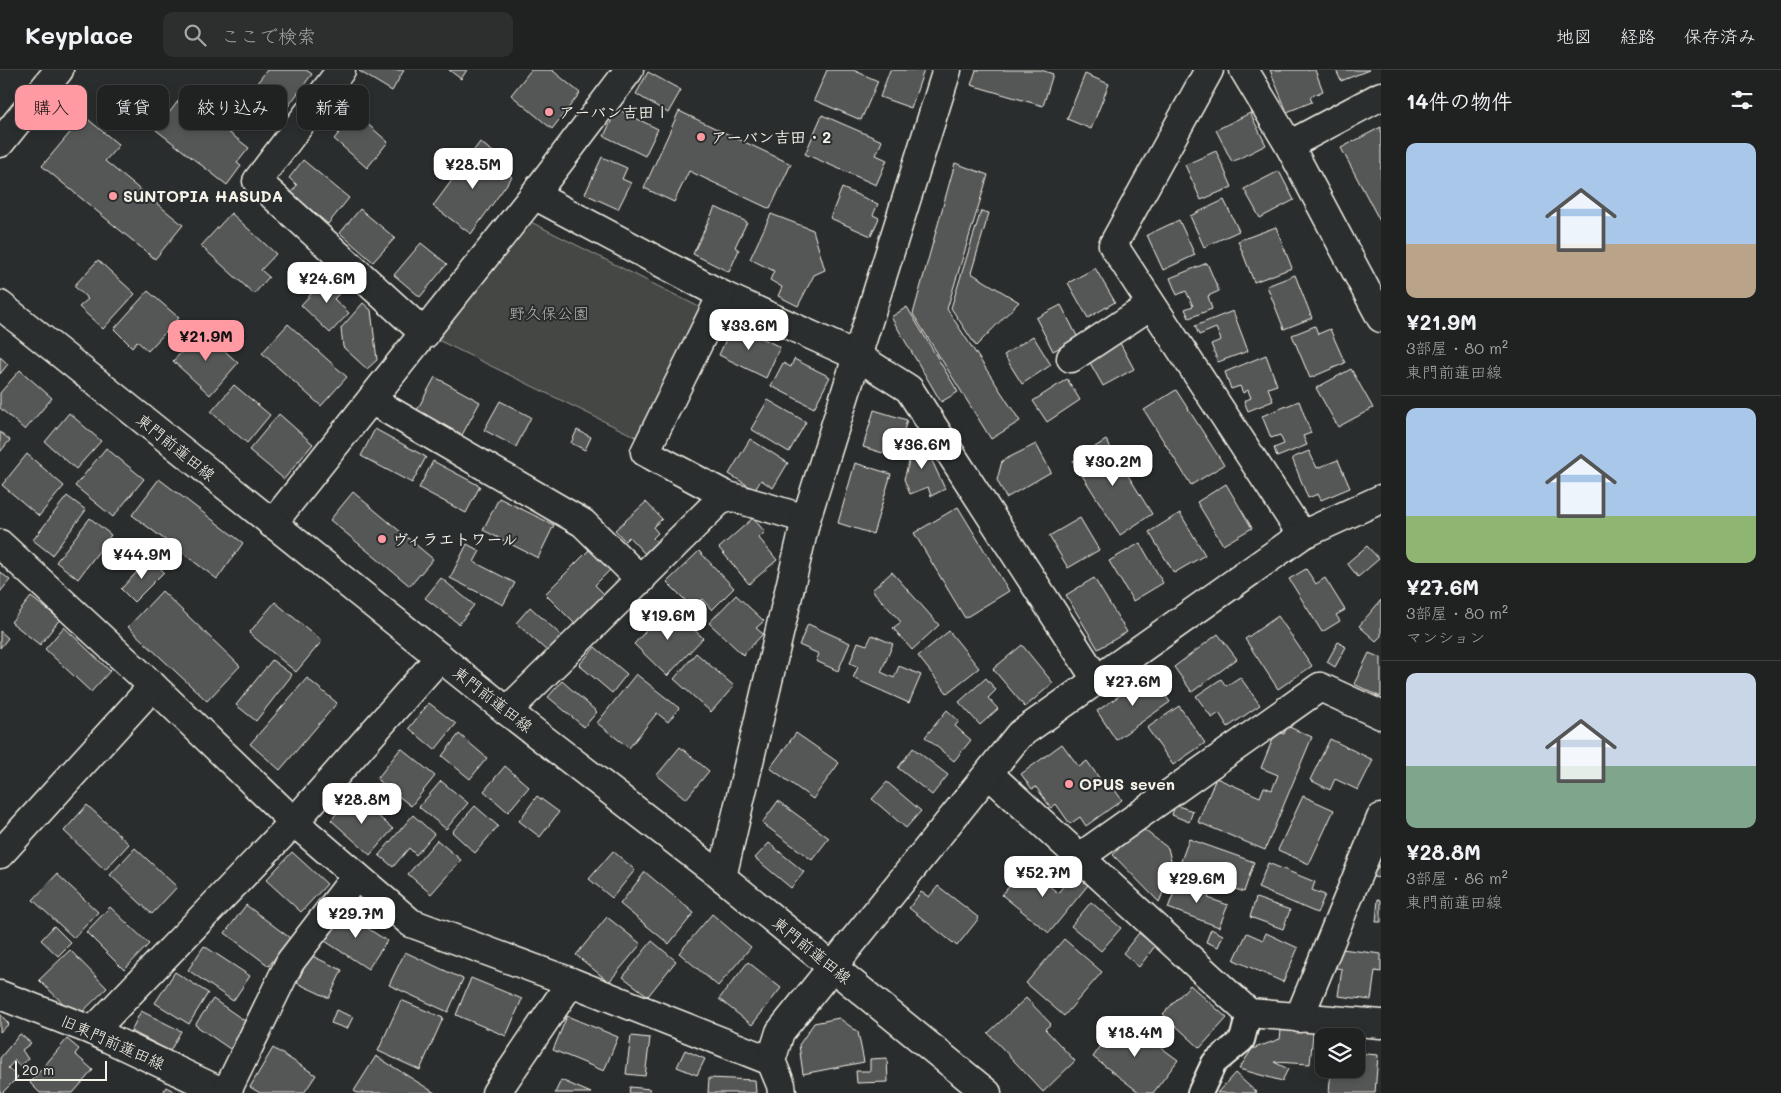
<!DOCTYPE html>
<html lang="ja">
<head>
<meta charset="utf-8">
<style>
	:root { --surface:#202222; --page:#2d2f2f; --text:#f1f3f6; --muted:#a2a4a5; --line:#3d3f40; --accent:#ff9aa2 }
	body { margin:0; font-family:Mali,"Klee One",sans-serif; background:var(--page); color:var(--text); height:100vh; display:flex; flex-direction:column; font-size:19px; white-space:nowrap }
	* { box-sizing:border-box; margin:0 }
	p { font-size:16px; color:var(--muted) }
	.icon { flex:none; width:28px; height:28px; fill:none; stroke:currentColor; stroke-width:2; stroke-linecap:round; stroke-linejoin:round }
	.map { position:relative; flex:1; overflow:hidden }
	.panel { display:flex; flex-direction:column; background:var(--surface); width:400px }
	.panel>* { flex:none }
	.guide { position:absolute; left:15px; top:15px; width:475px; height:45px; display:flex; gap:10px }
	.buttons { position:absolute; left:1315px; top:958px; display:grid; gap:10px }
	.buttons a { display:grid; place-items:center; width:50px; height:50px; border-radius:10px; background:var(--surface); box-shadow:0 2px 8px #0003,0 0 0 1px var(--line); font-size:25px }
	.scale { position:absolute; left:15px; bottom:12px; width:92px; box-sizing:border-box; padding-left:5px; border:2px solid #f4f1e8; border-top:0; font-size:14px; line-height:18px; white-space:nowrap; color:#f4f1e8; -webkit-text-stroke:4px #2a2d2e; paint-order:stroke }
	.price { position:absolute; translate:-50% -42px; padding:0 11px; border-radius:10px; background:#fff; color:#222; font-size:16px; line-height:32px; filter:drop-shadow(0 1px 2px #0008) }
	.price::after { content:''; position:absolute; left:50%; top:30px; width:15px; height:11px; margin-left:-8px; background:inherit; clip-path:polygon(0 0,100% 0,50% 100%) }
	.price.active { background:var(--accent); color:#111 }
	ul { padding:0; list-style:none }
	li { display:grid; align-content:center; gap:10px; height:265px; padding:0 25px }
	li+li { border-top:1px solid var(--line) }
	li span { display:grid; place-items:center; height:155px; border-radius:10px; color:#555 }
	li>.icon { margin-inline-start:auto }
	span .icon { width:90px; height:90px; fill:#fffc; stroke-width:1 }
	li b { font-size:21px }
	h2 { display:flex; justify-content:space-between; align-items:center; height:60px; padding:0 25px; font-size:21px }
	.chip { padding:0 18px; border-radius:10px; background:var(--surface); box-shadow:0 2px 8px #0003,0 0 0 1px var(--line); font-size:18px; line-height:45px }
	.chip.active { background:var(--accent); color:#111 }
	header { display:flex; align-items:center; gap:30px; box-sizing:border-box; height:70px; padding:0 25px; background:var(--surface); border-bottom:1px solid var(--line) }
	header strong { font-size:24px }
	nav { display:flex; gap:28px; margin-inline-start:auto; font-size:18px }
	.search { width:350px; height:45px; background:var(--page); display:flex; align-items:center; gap:12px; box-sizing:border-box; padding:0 18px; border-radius:10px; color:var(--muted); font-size:19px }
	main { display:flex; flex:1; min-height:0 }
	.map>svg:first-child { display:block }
	.green { fill:#444645; stroke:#9c9c96 }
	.building { fill:#555756; stroke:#f4f1e8 }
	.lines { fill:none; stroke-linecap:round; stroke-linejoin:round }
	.pedestrian-casing { stroke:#f4f1e8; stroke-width:28 }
	.minor-casing { stroke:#f4f1e8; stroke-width:31 }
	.tertiary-casing { stroke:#f4f1e8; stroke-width:31 }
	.secondary-casing { stroke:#f4f1e8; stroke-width:31 }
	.pedestrian { stroke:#2a2d2e; stroke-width:24 }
	.minor { stroke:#2a2d2e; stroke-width:28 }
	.tertiary { stroke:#2a2d2e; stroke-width:28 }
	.secondary { stroke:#2a2d2e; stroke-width:28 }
	.poi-dot { fill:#ff9aa2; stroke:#2a2d2e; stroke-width:2 }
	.labels { text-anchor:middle; stroke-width:4; stroke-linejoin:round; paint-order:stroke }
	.poi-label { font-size:16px; font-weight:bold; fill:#f4f1e8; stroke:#2a2d2e; text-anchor:start }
	.park-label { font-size:16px; fill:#b6b5af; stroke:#2a2d2e }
	.street-label { font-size:16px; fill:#f4f1e8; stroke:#2a2d2e }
</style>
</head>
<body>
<header>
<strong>Keyplace</strong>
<div class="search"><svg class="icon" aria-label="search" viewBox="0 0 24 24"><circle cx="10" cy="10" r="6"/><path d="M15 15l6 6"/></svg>ここで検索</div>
<nav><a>地図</a><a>経路</a><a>保存済み</a></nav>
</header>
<main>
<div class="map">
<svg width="1381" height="1023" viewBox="0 0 1381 1023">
	<rect width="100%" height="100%" fill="#2a2d2e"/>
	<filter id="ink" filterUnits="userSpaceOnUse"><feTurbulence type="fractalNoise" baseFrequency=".02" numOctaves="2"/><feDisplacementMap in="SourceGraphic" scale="10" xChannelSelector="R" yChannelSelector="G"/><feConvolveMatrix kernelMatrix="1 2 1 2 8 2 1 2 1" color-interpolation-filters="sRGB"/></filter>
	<g filter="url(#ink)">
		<polygon class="green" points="527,150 703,239 636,367 438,270"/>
		<g class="building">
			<polygon points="267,0 306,0 312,4 278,50 247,26"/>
			<polygon points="360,0 404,0 392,21 359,1"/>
			<polygon points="449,0 467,0 461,9"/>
			<polygon points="531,0 552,0 580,23 552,59 511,25"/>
			<polygon points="827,0 853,0 878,11 861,50 814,30"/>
			<polygon points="890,0 924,0 911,38 880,27"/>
			<polygon points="976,0 1041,0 1053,4 1043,36 971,15"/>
			<polygon points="1270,0 1315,0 1323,21 1310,27 1312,32 1287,42"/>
			<polygon points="1336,0 1369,0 1341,11"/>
			<polygon points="648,2 681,20 668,43 636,24"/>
			<polygon points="1085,4 1109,14 1091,59 1067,49"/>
			<polygon points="182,26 249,78 237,93 241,96 227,115 156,60"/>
			<polygon points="617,39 658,59 645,86 604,66"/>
			<polygon points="679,41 791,94 770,139 689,101 674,132 644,118"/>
			<polygon points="355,43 388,72 367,98 334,69"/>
			<polygon points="1250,43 1266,75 1232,92 1216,60"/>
			<polygon points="822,45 882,71 876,85 887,90 876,115 805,84"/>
			<polygon points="84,46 119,75 105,91 183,155 155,189 42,96"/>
			<polygon points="1381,57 1381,153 1341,78"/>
			<polygon points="480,72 496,84 491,92 512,107 471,164 433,136"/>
			<polygon points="1216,81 1232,117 1201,130 1185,95"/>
			<polygon points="602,87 627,98 622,109 631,113 618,139 585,124"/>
			<polygon points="303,90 349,128 328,154 291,123 297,115 289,108"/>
			<polygon points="955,93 988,105 947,239 1020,351 991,369 913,244"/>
			<polygon points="1279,101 1294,130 1260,148 1244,119"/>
			<polygon points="842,118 878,134 873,145 879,148 871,166 830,148"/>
			<polygon points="1224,130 1239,161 1204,177 1190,146"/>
			<polygon points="715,137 747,152 735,177 739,180 729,202 693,184"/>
			<polygon points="360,139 395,168 373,192 340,163"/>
			<polygon points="981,141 989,143 971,203 1019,232 976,276 951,238"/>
			<polygon points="231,143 276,184 261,200 269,207 254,224 201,176"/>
			<polygon points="771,144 813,160 825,200 814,205 798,236 778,226 782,217 770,210 774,201 750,189"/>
			<polygon points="1179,150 1195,185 1163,200 1147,165"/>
			<polygon points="1276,157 1292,198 1254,212 1238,171"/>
			<polygon points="421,173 447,194 420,227 394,205"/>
			<polygon points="98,190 135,224 103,259 79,237 88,229 74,216"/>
			<polygon points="1207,193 1219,221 1208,226 1212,239 1189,248 1185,239 1193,236 1186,221 1177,225 1170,208"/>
			<polygon points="1095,198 1115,232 1088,248 1068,213"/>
			<polygon points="330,203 345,217 334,229 349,243 330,263 301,235"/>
			<polygon points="1295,205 1312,248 1284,259 1267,216"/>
			<polygon points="148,221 179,248 148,281 137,271 132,277 114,259"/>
			<polygon points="363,233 371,240 377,290 367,299 343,277 341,258"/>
			<polygon points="1061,235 1078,268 1053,281 1036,248"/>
			<polygon points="907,237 958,322 941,332 891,247"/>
			<polygon points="1233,241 1248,281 1218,292 1211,274 1221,270 1216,258 1199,265 1195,256"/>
			<polygon points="288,254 347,307 321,336 262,283"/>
			<polygon points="733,254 780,277 766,308 719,285"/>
			<polygon points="1315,256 1318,264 1330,259 1345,293 1310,308 1292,265"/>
			<polygon points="202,260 238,293 210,325 173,291"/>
			<polygon points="1033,266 1051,295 1022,314 1004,285"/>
			<polygon points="1120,273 1134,299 1103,316 1089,291"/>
			<polygon points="1266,285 1277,315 1268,318 1273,331 1248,341 1244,331 1251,328 1248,320 1243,323 1240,316 1231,319 1225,302"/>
			<polygon points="0,287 8,294 0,304"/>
			<polygon points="794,289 830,307 814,338 771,316 783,293 791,297"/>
			<polygon points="1351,299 1373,338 1338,357 1316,318"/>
			<polygon points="20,300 52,328 25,360 0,338 0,323"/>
			<polygon points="435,307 480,332 462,365 417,340"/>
			<polygon points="1067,309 1080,330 1047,352 1033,331"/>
			<polygon points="234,315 270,345 247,373 211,342"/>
			<polygon points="1176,320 1224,395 1191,415 1144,340"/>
			<polygon points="768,330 806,352 789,382 751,359"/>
			<polygon points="500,331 531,347 516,377 484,360"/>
			<polygon points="1299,331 1311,363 1303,366 1307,375 1277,387 1274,378 1284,374 1280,365 1271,368 1262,346"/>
			<polygon points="874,340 907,350 896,387 863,377"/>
			<polygon points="69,343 101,371 76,399 45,372"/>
			<polygon points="279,344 313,374 284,409 249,380"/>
			<polygon points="375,359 426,387 412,413 361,386"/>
			<polygon points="577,360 591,367 585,380 571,373"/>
			<polygon points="918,360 945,419 931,426 928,417 910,424 904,409"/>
			<polygon points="0,362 10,370 0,382"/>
			<polygon points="750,369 788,393 773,418 761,410 755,420 729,404"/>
			<polygon points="1106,370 1152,444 1120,465 1073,391"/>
			<polygon points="1036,374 1051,402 1006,428 997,410 1002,391"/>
			<polygon points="106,378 144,409 113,447 75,416"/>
			<polygon points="1309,381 1317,398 1338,390 1350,418 1321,430 1318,424 1308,428 1292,388"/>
			<polygon points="27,384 64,416 39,446 2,415"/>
			<polygon points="433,391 480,416 466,443 419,418"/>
			<polygon points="855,393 891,404 873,464 838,453"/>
			<polygon points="159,409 243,473 217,509 132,445"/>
			<polygon points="1226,414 1252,458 1223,475 1197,432"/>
			<polygon points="353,422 433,489 410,516 330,450"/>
			<polygon points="67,426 86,440 52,485 33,470"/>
			<polygon points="499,428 554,455 538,488 483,460"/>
			<polygon points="646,432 662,449 653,457 658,463 653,468 658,473 646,485 629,467 625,471 615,460"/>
			<polygon points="958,437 1009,521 965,548 914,463"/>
			<polygon points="1180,443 1205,485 1174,503 1149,462"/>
			<polygon points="90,448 111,465 78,509 56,492"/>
			<polygon points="753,448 765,462 759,468 777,490 749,514 719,478"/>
			<polygon points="1080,448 1099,480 1068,498 1049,466"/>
			<polygon points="1140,473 1163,513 1133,531 1109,491"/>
			<polygon points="467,474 480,481 474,492 515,513 503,535 450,508"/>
			<polygon points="1367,476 1379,489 1358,507 1347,493"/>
			<polygon points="590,479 611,499 595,515 605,525 576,555 545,524"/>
			<polygon points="699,481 734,518 712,540 702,529 693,538 667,512"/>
			<polygon points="150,488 164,502 134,532 121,519"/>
			<polygon points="1306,499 1316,514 1325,508 1345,540 1336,545 1340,551 1322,562 1289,509"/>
			<polygon points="0,502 10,510 0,522"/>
			<polygon points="892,502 939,555 912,580 893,558 901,552 872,520"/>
			<polygon points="441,508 474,535 459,554 425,528"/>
			<polygon points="1094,508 1127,562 1098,579 1066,525"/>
			<polygon points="162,521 240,596 207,631 128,557"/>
			<polygon points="736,525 764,551 756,558 763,564 743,585 709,553"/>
			<polygon points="31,527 60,549 40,575 11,552"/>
			<polygon points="1381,530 1381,566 1376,571 1359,556"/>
			<polygon points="275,532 322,571 296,602 249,563"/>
			<polygon points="669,536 703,568 667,606 634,574"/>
			<polygon points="530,537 562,566 548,582 516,553"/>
			<polygon points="1278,546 1312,596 1278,619 1245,569"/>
			<polygon points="808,554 850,573 838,601 816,591 819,584 799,575"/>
			<polygon points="64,557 110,601 91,622 45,579"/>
			<polygon points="0,561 8,568 0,578"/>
			<polygon points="949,561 979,598 947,623 918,586"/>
			<polygon points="1218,564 1237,589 1192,622 1174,597"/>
			<polygon points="872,565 893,574 881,602 894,608 899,596 921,605 909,633 853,608 858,597 850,593 858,572 867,575"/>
			<polygon points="1338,572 1346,577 1335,597 1327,592"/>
			<polygon points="1022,575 1053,613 1025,637 993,599"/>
			<polygon points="595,577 627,604 612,623 579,595"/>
			<polygon points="696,583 734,616 711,642 674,609"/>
			<polygon points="1369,583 1381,588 1381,627 1354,614"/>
			<polygon points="272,590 292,605 256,651 236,635"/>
			<polygon points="636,604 679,638 668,652 657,643 629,678 597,653"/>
			<polygon points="1151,604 1170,632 1116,670 1097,641"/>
			<polygon points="1240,607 1260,635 1228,657 1219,643 1212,648 1196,626 1221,609 1226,616"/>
			<polygon points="307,608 337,633 280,700 250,674"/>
			<polygon points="986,608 996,620 988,628 998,639 980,655 959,632"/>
			<polygon points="562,611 597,642 584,657 548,627"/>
			<polygon points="429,633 456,654 435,680 409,658"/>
			<polygon points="1179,636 1205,673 1173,695 1147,658"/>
			<polygon points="947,640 959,651 955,656 971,670 954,691 925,667"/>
			<polygon points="1287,656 1312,667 1265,780 1198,752 1216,708 1260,727 1264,717 1272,720 1278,705 1261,698 1276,661 1284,664"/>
			<polygon points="796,663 839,693 813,729 770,698"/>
			<polygon points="459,664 487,688 470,709 442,686"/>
			<polygon points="1330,669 1373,690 1358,720 1335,709 1330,720 1310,710"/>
			<polygon points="1062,674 1079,697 1087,691 1102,712 1107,709 1122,730 1086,756 1080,747 1070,754 1056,734 1051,738 1036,717 1032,719 1021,704"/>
			<polygon points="680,677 709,701 686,729 657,705"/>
			<polygon points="401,678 435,706 411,736 377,709"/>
			<polygon points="913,678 948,705 932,725 898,698"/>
			<polygon points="505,696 529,717 508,742 484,721"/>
			<polygon points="441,711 468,733 446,759 419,737"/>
			<polygon points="887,712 921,741 906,758 872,729"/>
			<polygon points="353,724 393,759 370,785 331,750"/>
			<polygon points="537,726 559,742 540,767 519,751"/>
			<polygon points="1303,726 1334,740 1309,794 1278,780"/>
			<polygon points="778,731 829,768 812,790 762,753"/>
			<polygon points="87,735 129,774 105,800 64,761"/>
			<polygon points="1175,735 1193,741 1189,752 1172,745"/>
			<polygon points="475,736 498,756 475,783 452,762"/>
			<polygon points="413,745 434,764 416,785 409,778 393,797 379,785"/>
			<polygon points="1143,759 1168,778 1173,799 1159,832 1113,785 1131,765"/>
			<polygon points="1189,769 1254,792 1244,822 1196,805 1197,800 1180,794"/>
			<polygon points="437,770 461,790 431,824 408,804"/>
			<polygon points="769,773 804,802 791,818 755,788"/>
			<polygon points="135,778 177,817 152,844 110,805"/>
			<polygon points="613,781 635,800 612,828 589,809"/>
			<polygon points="292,782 327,814 301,842 266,810"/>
			<polygon points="1268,793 1315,812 1312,820 1325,825 1317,843 1258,818"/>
			<polygon points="1025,797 1058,823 1073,803 1088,815 1049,863 1002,825"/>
			<polygon points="1374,797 1381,797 1381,808 1373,807"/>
			<polygon points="645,802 694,843 669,874 620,834"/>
			<polygon points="57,804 98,842 74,868 33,830"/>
			<polygon points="1179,809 1211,821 1208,828 1228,835 1219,857 1168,838"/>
			<polygon points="938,816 979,848 957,876 909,838 921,822 929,827"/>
			<polygon points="1256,828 1290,840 1283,859 1250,847"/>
			<polygon points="1378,829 1381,830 1381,852 1376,852"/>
			<polygon points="350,832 359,837 352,848 387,871 368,899 325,871"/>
			<polygon points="1091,832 1121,858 1101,881 1071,856"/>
			<polygon points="246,835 290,868 269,896 225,863"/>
			<polygon points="110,837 149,874 124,900 86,862"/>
			<polygon points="712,844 751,877 718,916 679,883"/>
			<polygon points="607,847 641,874 609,912 576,885"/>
			<polygon points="54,856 71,873 58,886 41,870"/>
			<polygon points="1211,859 1223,865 1218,877 1206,872"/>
			<polygon points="1139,863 1155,876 1139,897 1123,883"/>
			<polygon points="1247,863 1263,870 1266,863 1298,878 1283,912 1234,890"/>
			<polygon points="1064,869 1102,902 1064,946 1026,913"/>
			<polygon points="652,871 676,891 648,926 623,907"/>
			<polygon points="204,876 250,906 233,931 188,900"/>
			<polygon points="1334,878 1381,884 1381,902 1375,901 1371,930 1338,926 1342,899 1331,897"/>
			<polygon points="70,880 107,918 77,947 39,910"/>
			<polygon points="405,882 463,909 448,942 389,915"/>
			<polygon points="310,885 342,900 329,928 297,913"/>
			<polygon points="748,892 781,918 752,955 719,929"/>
			<polygon points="175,902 208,923 189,954 155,933"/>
			<polygon points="471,908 522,929 506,966 456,945"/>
			<polygon points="1190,915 1227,948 1200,978 1163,944"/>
			<polygon points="1026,928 1051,954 1045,959 1075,991 1043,1022 988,963"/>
			<polygon points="213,929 248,953 230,979 195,955"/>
			<polygon points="401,930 443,948 420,1000 378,981"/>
			<polygon points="336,940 353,947 347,959 331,953"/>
			<polygon points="141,941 181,961 170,981 131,961"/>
			<polygon points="0,944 9,954 0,962"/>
			<polygon points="567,946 618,967 604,1001 553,980"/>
			<polygon points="839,948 858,962 864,992 803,1004 799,975 814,953"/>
			<polygon points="1121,948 1178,990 1153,1023 1140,1023 1093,987"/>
			<polygon points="1281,960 1313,963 1310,994 1274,992 1288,999 1282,1011 1239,999 1252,979 1280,969"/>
			<polygon points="20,964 31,973 22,980 28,989 19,996 15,990 8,998 18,1007 2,1023 0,1023 0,988"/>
			<polygon points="631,966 650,968 645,1006 626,1004"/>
			<polygon points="67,969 79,979 75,984 93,1000 73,1023 40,1023 30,1013"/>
			<polygon points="273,978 316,1005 304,1023 260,1023 250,1017"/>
			<polygon points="685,980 705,989 697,1005 677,997"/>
			<polygon points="1356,983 1378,985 1375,1023 1329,1023 1331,999 1356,999"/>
			<polygon points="376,986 435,1023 357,1023 354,1021"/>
			<polygon points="887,988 888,1012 857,1013 856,1001 870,1001 870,989"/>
			<polygon points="1235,1003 1257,1023 1217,1023"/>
			<polygon points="709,1008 755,1010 756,1023 708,1023"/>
			<polygon points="561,1010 591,1023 555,1023"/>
			<polygon points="166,1017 177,1023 163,1023"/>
			<polygon points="630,1017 650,1019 650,1023 629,1023"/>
		</g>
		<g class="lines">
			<g class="pedestrian-casing">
				<polyline id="pedestrian" points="1200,1023 1214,993 1242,970 1249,943"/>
			</g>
			<g class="minor-casing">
				<g id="minor">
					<polyline points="341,0 257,111 425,264"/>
					<polyline points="1209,0 1113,175 1302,465"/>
					<polyline points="1244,0 1289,75 1381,248"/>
					<polyline points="1289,75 1381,26"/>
					<polyline points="534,125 722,225 857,286 909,319 1096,609"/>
					<polyline points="722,225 645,382 725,425 806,449"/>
					<polyline points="1071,288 1151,235"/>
					<polyline points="371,330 583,453 641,510"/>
					<polyline points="272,454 534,125 629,0"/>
					<polyline points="0,474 153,616 294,752 411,853 571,912 771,991"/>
					<polyline points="507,641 725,425"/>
					<polyline points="989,704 1249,943 1381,954"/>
					<polyline points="0,784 153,616"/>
					<polyline points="1080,787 1320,617 1381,645"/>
					<polyline points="722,807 806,449 947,0"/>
					<polyline points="0,925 93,961 224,1023"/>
					<polyline points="1299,948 1381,748"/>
					<polyline points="93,961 294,752 440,587"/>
					<polyline points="226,1023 290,892 356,806"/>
					<polyline points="496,1023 571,912"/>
					<polyline points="782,1023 781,1015 771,991 780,962 1019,665 1302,465 1381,429"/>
				</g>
			</g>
			<g class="tertiary-casing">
				<polyline id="tertiary" points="0,73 59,0"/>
			</g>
			<g class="secondary-casing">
				<polyline id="secondary" points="0,235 507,641 722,807 987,1023"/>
			</g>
			<use href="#pedestrian" class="pedestrian"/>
			<use href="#minor" class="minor"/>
			<use href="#tertiary" class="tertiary"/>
			<use href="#secondary" class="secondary"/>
		</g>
	</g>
	<g class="poi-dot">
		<circle cx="549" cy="42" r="5"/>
		<circle cx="701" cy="67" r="5"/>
		<circle cx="113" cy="126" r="5"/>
		<circle cx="382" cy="469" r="5"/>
		<circle cx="1069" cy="714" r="5"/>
	</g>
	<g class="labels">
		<g class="poi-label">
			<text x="559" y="48">アーバン吉田Ⅰ</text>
			<text x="711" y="73">アーバン吉田・2</text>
			<text x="123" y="132">SUNTOPIA HASUDA</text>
			<text x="392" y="475">ヴィラエトワール</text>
			<text x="1079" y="720">OPUS seven</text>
		</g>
		<g class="park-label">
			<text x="549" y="249">野久保公園</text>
		</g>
		<g class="street-label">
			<text transform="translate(176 377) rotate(39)" y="6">東門前蓮田線</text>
			<text transform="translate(493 629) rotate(38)" y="6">東門前蓮田線</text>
			<text transform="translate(812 880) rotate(39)" y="6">東門前蓮田線</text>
			<text transform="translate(113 972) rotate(24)" y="6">旧東門前蓮田線</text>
		</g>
	</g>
</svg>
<div class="buttons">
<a><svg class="icon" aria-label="layers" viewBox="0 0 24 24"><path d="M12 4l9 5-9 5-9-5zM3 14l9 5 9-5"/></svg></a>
</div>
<div class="scale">20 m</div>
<b class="price" style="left:473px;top:120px">¥28.5M</b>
<b class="price" style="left:327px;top:234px">¥24.6M</b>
<b class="price" style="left:749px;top:281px">¥33.6M</b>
<b class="price active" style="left:206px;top:292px">¥21.9M</b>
<b class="price" style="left:922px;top:400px">¥36.6M</b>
<b class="price" style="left:1113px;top:417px">¥30.2M</b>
<b class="price" style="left:142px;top:510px">¥44.9M</b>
<b class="price" style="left:668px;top:571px">¥19.6M</b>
<b class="price" style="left:1133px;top:637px">¥27.6M</b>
<b class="price" style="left:362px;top:755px">¥28.8M</b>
<b class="price" style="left:1043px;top:828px">¥52.7M</b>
<b class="price" style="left:1197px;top:834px">¥29.6M</b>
<b class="price" style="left:356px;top:869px">¥29.7M</b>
<b class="price" style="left:1135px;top:988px">¥18.4M</b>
<div class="guide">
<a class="chip active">購入</a>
<a class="chip">賃貸</a>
<a class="chip">絞り込み</a>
<a class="chip">新着</a>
</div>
</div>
<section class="panel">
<h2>14件の物件<svg class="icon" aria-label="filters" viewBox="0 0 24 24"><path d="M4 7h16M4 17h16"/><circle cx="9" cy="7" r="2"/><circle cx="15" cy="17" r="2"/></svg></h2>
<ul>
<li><span style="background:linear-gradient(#a9c7e8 65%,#b9a48a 0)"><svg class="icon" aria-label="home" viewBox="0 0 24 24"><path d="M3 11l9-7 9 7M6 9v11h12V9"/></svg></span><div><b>¥21.9M</b><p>3部屋 · 80 m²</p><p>東門前蓮田線</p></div></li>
<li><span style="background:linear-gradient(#a9c7e8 70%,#8fb573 0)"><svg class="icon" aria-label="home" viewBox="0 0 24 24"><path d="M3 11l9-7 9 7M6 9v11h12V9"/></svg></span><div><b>¥27.6M</b><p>3部屋 · 80 m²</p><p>マンション</p></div></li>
<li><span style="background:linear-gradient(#c9d6e8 60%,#7fa58c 0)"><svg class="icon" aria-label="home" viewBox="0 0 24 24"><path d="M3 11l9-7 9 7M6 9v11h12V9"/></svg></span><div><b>¥28.8M</b><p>3部屋 · 86 m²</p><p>東門前蓮田線</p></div></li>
</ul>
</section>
</main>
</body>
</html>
